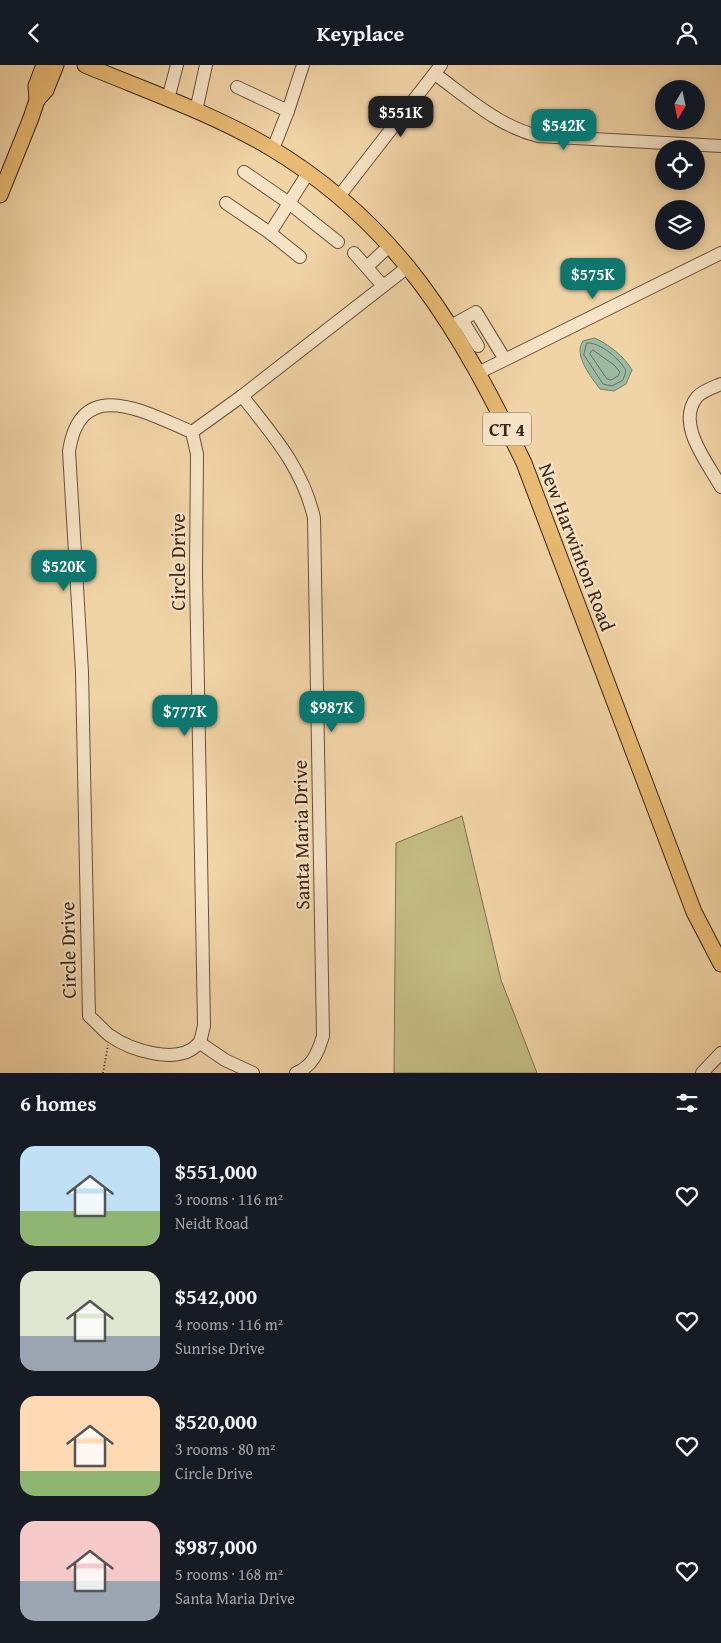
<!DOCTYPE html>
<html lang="en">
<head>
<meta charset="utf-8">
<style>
	:root { --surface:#171b24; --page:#242831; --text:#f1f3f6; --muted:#9ea1a6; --accent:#0f766e }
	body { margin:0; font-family:"Gentium Book Plus",serif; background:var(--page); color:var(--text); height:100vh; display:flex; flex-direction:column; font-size:19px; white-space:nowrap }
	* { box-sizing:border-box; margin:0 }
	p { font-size:16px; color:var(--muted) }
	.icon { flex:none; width:28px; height:28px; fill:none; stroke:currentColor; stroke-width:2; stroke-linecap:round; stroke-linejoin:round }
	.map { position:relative; height:1008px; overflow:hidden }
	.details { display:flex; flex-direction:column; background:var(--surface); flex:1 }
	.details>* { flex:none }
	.needle { width:32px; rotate:189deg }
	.fabs { position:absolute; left:655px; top:15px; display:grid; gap:10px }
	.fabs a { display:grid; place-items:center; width:50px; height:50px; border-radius:50%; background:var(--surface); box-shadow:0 2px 8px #0003; font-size:25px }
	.price { position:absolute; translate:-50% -42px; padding:0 11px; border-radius:10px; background:var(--accent); color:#fff; font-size:16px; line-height:32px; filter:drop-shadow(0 1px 2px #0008) }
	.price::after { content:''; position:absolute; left:50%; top:30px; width:15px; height:11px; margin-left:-8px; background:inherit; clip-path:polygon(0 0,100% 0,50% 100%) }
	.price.active { background:#222; color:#fff }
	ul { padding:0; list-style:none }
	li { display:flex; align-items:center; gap:15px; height:125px; padding:0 20px }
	li span { display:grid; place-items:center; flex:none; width:140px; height:100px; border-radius:15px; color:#555 }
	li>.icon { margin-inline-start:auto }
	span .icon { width:60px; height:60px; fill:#fffc; stroke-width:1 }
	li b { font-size:21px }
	h2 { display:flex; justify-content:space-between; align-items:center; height:60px; padding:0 20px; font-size:21px }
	header { display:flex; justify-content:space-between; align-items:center; height:65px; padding:0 20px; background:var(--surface); font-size:22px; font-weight:800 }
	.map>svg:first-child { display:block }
	.green { fill:#c2bb82; stroke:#7e704d }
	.water { fill:#9cb9a1; stroke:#757e6a }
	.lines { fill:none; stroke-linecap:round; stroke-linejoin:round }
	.shore { stroke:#6c6f5c; stroke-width:1 }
	.minor-casing { stroke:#68513c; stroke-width:14 }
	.major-casing { stroke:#3b2518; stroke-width:17 }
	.path { stroke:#3b2518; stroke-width:2; stroke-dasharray:1 2.5; stroke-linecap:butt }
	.minor { stroke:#f6e3c5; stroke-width:12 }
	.major { stroke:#e8ba73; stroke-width:15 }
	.labels { text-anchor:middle; stroke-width:4.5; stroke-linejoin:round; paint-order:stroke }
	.shield { fill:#f6e3c5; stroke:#735e4c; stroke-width:1 }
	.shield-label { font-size:19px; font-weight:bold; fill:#3b2518 }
	.street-label { font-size:20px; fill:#3b2518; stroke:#f6e3c5 }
</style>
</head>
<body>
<header><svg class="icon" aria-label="back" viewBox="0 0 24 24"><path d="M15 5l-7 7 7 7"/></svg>Keyplace<svg class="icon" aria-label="person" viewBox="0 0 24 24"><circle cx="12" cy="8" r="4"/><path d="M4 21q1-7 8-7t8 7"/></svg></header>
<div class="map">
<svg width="721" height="1008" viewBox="0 0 721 1008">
	<rect width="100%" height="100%" fill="#f1d4a6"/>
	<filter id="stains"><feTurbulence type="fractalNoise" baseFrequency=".004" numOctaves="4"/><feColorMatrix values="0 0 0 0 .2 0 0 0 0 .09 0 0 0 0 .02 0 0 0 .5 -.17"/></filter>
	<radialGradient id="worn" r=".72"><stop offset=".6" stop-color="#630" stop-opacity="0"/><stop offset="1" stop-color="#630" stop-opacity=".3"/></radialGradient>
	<polygon class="green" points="462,751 501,915 537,1008 394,1008 396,778"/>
	<path class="water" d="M594,273C606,277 626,293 632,305L626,319L614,326L600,324C591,312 573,290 583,276Z"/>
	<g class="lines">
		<g class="shore">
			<path d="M587,278C600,277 620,294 626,306L623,315L612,321L603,319L584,290Z"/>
			<polygon points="593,285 614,300 620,307 618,311 611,315 607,314 590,289"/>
		</g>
		<g class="minor-casing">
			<g id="minor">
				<path d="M435,9C468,33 498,61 538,71L721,81"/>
				<polyline points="237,22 288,46 273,84"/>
				<polyline points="168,34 177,0"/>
				<polyline points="196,46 206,0"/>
				<polyline points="288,46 303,0"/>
				<polyline points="244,107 289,138 338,177"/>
				<polyline points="340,130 441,0"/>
				<polyline points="226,138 270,168"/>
				<polyline points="354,188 383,221"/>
				<polyline points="300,192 270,168 308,108"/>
				<polyline points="367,202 390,180"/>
				<polyline points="462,255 478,281"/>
				<polyline points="451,261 476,247 504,293"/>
				<polyline points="478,308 721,188"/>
				<path d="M721,319C714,322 702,326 697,332C675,359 708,398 721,422"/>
				<path d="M242,331C273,370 303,404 314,453L323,971C318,987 313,1001 296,1008"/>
				<path d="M192,367L197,389L196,508L204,961C202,967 202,975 198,979C178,1001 130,985 109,970C102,964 96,957 89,951L82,607L69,386C81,309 146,348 192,367L242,331L409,201"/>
				<polyline points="200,978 225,995 253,1008"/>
				<polyline points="702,1008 721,988"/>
			</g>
		</g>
		<g class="major-casing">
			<g id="major">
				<path d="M85,0C147,26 211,48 269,82C399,159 460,266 524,398L694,847L721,899"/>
				<polyline points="37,35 46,25 56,0"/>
				<polyline points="0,130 31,53 37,35 36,21 44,0"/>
			</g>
		</g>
		<polyline class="path" points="103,1008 108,980"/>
		<use href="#minor" class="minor"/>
		<use href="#major" class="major"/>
	</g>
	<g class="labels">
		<rect class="shield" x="483" y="347.5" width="48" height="33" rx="4"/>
		<g class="shield-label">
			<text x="507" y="371">CT 4</text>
		</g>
		<g class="street-label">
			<text transform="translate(577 482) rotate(69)" y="7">New Harwinton Road</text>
			<text transform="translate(178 497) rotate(-90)" y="7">Circle Drive</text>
			<text transform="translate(301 770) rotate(-91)" y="7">Santa Maria Drive</text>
			<text transform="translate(68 885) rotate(-91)" y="7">Circle Drive</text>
		</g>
	</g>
	<rect width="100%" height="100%" filter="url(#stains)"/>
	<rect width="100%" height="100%" fill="url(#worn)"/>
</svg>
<div class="fabs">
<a><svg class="needle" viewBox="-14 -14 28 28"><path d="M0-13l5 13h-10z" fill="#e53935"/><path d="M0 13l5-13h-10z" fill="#9ea1a6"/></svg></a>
<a><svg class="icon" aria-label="locate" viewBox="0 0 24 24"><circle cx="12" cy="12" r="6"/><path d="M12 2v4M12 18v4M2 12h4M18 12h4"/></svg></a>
<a><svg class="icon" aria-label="layers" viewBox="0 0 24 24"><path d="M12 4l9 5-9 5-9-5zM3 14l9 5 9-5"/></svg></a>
</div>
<b class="price active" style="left:401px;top:73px">$551K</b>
<b class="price" style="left:564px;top:86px">$542K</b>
<b class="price" style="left:593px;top:235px">$575K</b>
<b class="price" style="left:64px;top:527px">$520K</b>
<b class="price" style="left:332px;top:668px">$987K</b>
<b class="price" style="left:185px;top:672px">$777K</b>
</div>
<section class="details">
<h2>6 homes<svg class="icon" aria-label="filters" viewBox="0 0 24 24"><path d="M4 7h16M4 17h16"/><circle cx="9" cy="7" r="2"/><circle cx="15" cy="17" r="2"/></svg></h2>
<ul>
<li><span style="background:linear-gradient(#bfe0f5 65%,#8fb573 0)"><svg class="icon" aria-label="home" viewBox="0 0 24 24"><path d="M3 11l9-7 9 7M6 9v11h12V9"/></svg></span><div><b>$551,000</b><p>3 rooms · 116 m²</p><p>Neidt Road</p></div><svg class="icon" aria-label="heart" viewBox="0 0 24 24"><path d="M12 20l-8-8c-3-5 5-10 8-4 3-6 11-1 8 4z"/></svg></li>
<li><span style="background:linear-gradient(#dfe7d0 65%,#9aa5b1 0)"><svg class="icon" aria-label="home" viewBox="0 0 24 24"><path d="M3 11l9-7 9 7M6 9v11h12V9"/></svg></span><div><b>$542,000</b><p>4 rooms · 116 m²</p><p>Sunrise Drive</p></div><svg class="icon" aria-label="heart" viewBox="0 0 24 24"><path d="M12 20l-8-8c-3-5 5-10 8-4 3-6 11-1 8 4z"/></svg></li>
<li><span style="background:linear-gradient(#ffd9b3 75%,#8fb573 0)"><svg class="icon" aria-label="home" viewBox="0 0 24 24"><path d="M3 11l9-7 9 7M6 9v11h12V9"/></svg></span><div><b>$520,000</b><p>3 rooms · 80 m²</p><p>Circle Drive</p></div><svg class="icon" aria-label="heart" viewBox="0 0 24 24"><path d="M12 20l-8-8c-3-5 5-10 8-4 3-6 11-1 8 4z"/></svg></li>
<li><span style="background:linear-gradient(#f6c9c9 60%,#9aa5b1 0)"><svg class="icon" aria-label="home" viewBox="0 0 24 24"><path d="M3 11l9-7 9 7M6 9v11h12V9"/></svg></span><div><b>$987,000</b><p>5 rooms · 168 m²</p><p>Santa Maria Drive</p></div><svg class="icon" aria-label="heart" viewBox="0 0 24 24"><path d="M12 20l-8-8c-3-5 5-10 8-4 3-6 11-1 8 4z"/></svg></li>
</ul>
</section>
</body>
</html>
